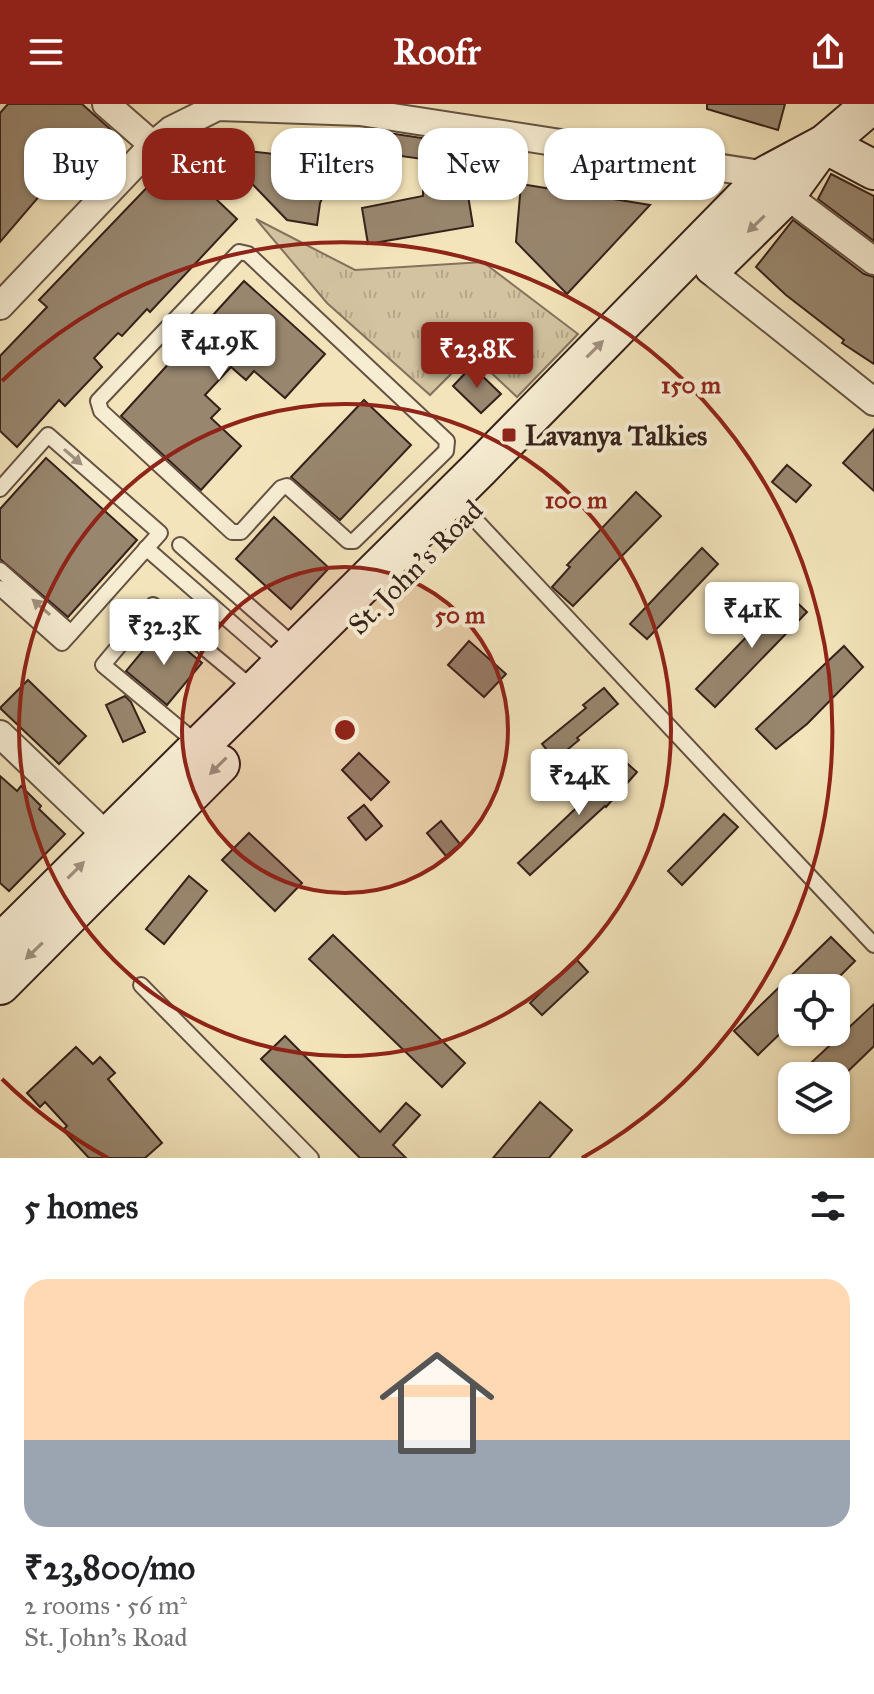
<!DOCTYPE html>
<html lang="en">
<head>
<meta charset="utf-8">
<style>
	:root { --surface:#fff; --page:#f6f6f6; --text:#202124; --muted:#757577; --accent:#8f2418 }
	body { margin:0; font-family:"IM FELL Great Primer",serif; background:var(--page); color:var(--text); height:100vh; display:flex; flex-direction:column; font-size:30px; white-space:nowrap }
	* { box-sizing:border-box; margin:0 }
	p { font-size:26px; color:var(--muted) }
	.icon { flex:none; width:44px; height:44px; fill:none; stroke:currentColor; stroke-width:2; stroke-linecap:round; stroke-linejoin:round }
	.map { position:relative; height:1054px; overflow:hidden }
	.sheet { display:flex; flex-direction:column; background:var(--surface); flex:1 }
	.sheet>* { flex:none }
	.hud { position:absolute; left:24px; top:24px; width:826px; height:72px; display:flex; gap:16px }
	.tools { position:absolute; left:778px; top:870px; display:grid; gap:16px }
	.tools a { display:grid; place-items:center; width:72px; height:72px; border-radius:16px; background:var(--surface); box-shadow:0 2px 6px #0004; font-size:40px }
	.price { position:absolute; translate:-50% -68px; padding:0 18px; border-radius:8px; background:#fff; color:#222; font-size:26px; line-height:52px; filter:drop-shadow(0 2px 4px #0008) }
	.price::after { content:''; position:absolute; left:50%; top:48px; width:24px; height:18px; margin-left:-12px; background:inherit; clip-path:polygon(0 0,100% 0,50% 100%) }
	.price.on { background:var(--accent); color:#fff }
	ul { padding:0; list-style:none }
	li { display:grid; align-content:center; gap:16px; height:424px; padding:0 24px }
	li span { display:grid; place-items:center; height:248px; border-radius:24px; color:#555 }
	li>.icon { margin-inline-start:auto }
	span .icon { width:144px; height:144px; fill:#fffc; stroke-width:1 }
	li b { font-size:34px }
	h2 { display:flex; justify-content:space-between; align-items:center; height:96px; padding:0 24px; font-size:34px }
	.tag { padding:0 28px; border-radius:24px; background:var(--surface); box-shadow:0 2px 6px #0004; font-size:28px; line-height:72px }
	.tag.on { background:var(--accent); color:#fff }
	header { display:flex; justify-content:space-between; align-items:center; height:104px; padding:0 24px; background:var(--accent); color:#fff; font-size:36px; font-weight:800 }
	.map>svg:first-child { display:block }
	.grass { fill:url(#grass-tufts); stroke:#84725d; stroke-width:2 }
	.building { fill:#98866e; stroke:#36211a; stroke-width:2 }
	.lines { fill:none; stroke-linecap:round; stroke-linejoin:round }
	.lane-casing { stroke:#655242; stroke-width:18 }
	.street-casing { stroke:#655242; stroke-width:30 }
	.secondary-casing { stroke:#36211a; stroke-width:42 }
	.lane { stroke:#f7edd3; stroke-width:14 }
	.street { stroke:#f7edd3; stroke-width:26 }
	.secondary { stroke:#f7edd3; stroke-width:38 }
	.oneway { fill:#a09180 }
	.ring { fill:none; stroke:#8f2418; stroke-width:4 }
	.poi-dot { fill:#8f2418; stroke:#f7edd3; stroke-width:3 }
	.labels { text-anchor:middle; stroke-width:8; stroke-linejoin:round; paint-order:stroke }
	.poi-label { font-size:28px; font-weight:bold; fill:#36211a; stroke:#f7edd3; text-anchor:start }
	.street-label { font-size:28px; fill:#36211a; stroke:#f7edd3 }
	.centre { fill:#8f2418; stroke:#f7edd3; stroke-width:4 }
	.ring-label { font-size:24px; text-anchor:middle; font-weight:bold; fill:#8f2418; stroke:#f7edd3; stroke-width:8; stroke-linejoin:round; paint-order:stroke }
</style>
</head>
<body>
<header><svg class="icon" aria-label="menu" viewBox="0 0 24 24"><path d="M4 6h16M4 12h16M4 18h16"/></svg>Roofr<svg class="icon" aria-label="share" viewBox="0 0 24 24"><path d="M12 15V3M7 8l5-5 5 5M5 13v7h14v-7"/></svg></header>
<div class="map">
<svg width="874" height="1054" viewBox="0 0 874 1054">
	<defs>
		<pattern id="grass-tufts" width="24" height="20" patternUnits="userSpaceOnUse" patternTransform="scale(2)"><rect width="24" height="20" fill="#d3c3a0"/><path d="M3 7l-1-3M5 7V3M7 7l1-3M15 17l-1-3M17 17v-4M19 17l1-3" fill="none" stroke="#b6a789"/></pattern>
	</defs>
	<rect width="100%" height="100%" fill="#f3e4bb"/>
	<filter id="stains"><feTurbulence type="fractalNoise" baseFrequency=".0025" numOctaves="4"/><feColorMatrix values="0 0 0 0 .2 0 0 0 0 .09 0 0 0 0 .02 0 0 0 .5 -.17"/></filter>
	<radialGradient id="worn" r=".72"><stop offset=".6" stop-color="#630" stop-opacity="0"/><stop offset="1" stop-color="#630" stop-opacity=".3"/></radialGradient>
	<polygon class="grass" points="256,115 355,166 483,158 578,230 517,293 471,250 430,291 327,199"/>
	<g class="building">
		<polygon points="8,0 82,0 118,32 86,68 71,55 0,138 0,9"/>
		<polygon points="707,0 785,0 778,26 707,5"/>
		<polygon points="375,27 422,34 422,36 481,43 480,79 466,79 473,122 368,140 362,104 423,92 423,55 372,48"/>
		<polygon points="238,46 339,57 320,99 317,121 287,116 233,60"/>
		<polygon points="171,52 237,115 150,208 147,205 122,232 118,229 94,254 102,263 65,302 59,296 17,343 0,327 0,252 47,203 39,196 157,73 153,70"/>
		<polygon points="831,70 874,92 874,137 818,95"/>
		<polygon points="521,80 650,101 567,190 516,138"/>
		<polygon points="793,116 864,170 874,173 874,260 842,239 844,236 786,191 756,163"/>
		<polygon points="244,177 325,250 285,294 254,267 246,276 231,263 205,291 220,305 211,314 241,342 201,386 121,312"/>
		<polygon points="472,262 501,290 481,309 453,282"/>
		<polygon points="364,296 411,341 340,416 291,373"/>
		<polygon points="874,325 874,387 843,359"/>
		<polygon points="46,354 137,436 68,513 0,455 0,405"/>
		<polygon points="787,361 811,381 796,398 772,378"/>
		<polygon points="636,388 661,412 573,502 552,483 570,463 567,461"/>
		<polygon points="274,413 329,464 291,505 236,455"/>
		<polygon points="702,444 718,460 647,535 630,520"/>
		<polygon points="788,490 807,508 715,603 696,585"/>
		<polygon points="161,525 202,559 167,601 126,567"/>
		<polygon points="469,537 506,570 484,593 448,561"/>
		<polygon points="844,542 863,563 807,620 776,645 756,625"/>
		<polygon points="28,576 86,632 59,660 0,604"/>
		<polygon points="604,584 618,600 577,634 579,636 555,656 542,640 586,604 583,601"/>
		<polygon points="125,592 131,598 145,628 123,638 106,601"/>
		<polygon points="359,649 389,678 371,696 342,666"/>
		<polygon points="622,655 637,668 606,703 605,702 530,771 518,759 591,690"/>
		<polygon points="0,672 17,687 21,682 41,702 39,705 65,730 9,787 0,779"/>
		<polygon points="364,701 382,722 366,736 348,714"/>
		<polygon points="724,710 738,723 682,781 668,767"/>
		<polygon points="441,717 460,740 446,752 427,729"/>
		<polygon points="249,729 302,779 275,807 222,756"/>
		<polygon points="189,772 207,787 164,840 146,825"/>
		<polygon points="333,831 465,959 442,983 309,855"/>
		<polygon points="831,833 855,857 828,884 792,884 792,918 758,951 734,927"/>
		<polygon points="576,855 588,868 542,911 530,899"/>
		<polygon points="874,900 874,942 840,975 837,972 797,972"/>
		<polygon points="285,932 380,1028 406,999 420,1011 393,1041 406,1054 360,1054 261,955"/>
		<polygon points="76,943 93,960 100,953 115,969 108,975 162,1039 145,1054 89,1054 63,1026 67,1022 45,998 40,1003 27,989"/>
		<polygon points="540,998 572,1026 549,1054 493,1054"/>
	</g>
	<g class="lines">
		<g class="lane-casing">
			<g id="lane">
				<polygon points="239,148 248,150 447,337 446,347 354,437 348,437 287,382 281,384 241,428 232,428 101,307 98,297"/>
				<polyline points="0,385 48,331 160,429 71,529 0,466"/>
				<polyline points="469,409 874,841"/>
				<polyline points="180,441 298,545"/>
				<polyline points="146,444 281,562"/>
				<polyline points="0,484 62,539 71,529"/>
				<polyline points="198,640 103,561 153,501 256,587"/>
				<polyline points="141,881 311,1054"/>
			</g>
		</g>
		<g class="street-casing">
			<g id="street">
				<polyline points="106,0 153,41"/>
				<polyline points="786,91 874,157"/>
				<polyline points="709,166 874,298"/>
				<polyline points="0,202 153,41 171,26 217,3 360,8 767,71 776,77"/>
				<polyline points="0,630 109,734"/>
			</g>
		</g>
		<g class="secondary-casing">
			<g id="secondary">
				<polyline points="825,40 874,66"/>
				<polyline points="714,162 786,91 815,51"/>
				<polyline points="0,840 479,365 767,71 825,40 872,0"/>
				<polyline points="0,881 220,660"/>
			</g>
		</g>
		<use href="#lane" class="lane"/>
		<use href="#street" class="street"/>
		<use href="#secondary" class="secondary"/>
	</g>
	<defs><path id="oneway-solid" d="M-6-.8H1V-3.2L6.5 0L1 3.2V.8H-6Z" transform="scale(2)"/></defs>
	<g class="oneway">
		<use href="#oneway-solid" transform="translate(756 120) rotate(136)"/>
		<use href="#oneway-solid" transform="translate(595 245) rotate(-45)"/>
		<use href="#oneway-solid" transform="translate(73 353) rotate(41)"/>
		<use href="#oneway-solid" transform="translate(41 503) rotate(-139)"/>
		<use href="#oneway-solid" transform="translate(218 662) rotate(135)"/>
		<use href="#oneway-solid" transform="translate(76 766) rotate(-45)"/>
		<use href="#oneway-solid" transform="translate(34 847) rotate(136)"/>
	</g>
	<circle cx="345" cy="626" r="163" fill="#8f2418" fill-opacity=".12"/>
	<g class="ring">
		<circle cx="345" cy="626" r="163"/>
		<circle cx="345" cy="626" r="326"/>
		<path d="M108 1054A489 489 0 0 1 2 975M2 277A489 489 0 1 1 582 1054"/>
	</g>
	<rect class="poi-dot" x="501" y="323" width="16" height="16" rx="4"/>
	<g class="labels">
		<g class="poi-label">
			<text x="525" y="341">Lavanya Talkies</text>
		</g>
		<g class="street-label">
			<text transform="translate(415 463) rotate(-45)" y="10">St. John's Road</text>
		</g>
	</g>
	<circle cx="345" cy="626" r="12" class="centre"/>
	<g class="ring-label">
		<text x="691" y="289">150 m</text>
		<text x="576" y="404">100 m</text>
		<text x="460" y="519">50 m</text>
	</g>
	<rect width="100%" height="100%" filter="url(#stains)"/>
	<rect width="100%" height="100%" fill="url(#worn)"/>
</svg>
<div class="tools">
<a><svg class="icon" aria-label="locate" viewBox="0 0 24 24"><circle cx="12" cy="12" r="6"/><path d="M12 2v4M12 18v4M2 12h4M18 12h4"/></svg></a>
<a><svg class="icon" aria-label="layers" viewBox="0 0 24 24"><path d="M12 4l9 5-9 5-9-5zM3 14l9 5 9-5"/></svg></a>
</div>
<b class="price" style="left:219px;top:278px">₹41.9K</b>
<b class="price on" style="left:477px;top:286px">₹23.8K</b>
<b class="price" style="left:752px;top:546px">₹41K</b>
<b class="price" style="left:164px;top:563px">₹32.3K</b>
<b class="price" style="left:579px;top:713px">₹24K</b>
<div class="hud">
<a class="tag">Buy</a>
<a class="tag on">Rent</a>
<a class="tag">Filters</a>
<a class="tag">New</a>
<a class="tag">Apartment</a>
</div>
</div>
<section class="sheet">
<h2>5 homes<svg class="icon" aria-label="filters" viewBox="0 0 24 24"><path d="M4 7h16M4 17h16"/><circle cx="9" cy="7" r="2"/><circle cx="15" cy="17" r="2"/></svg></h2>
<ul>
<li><span style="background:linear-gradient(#ffd9b3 65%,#9aa5b1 0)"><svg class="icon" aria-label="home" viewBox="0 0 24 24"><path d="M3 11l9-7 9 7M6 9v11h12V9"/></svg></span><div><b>₹23,800/mo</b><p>2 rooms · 56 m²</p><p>St. John's Road</p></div></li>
</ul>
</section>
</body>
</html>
